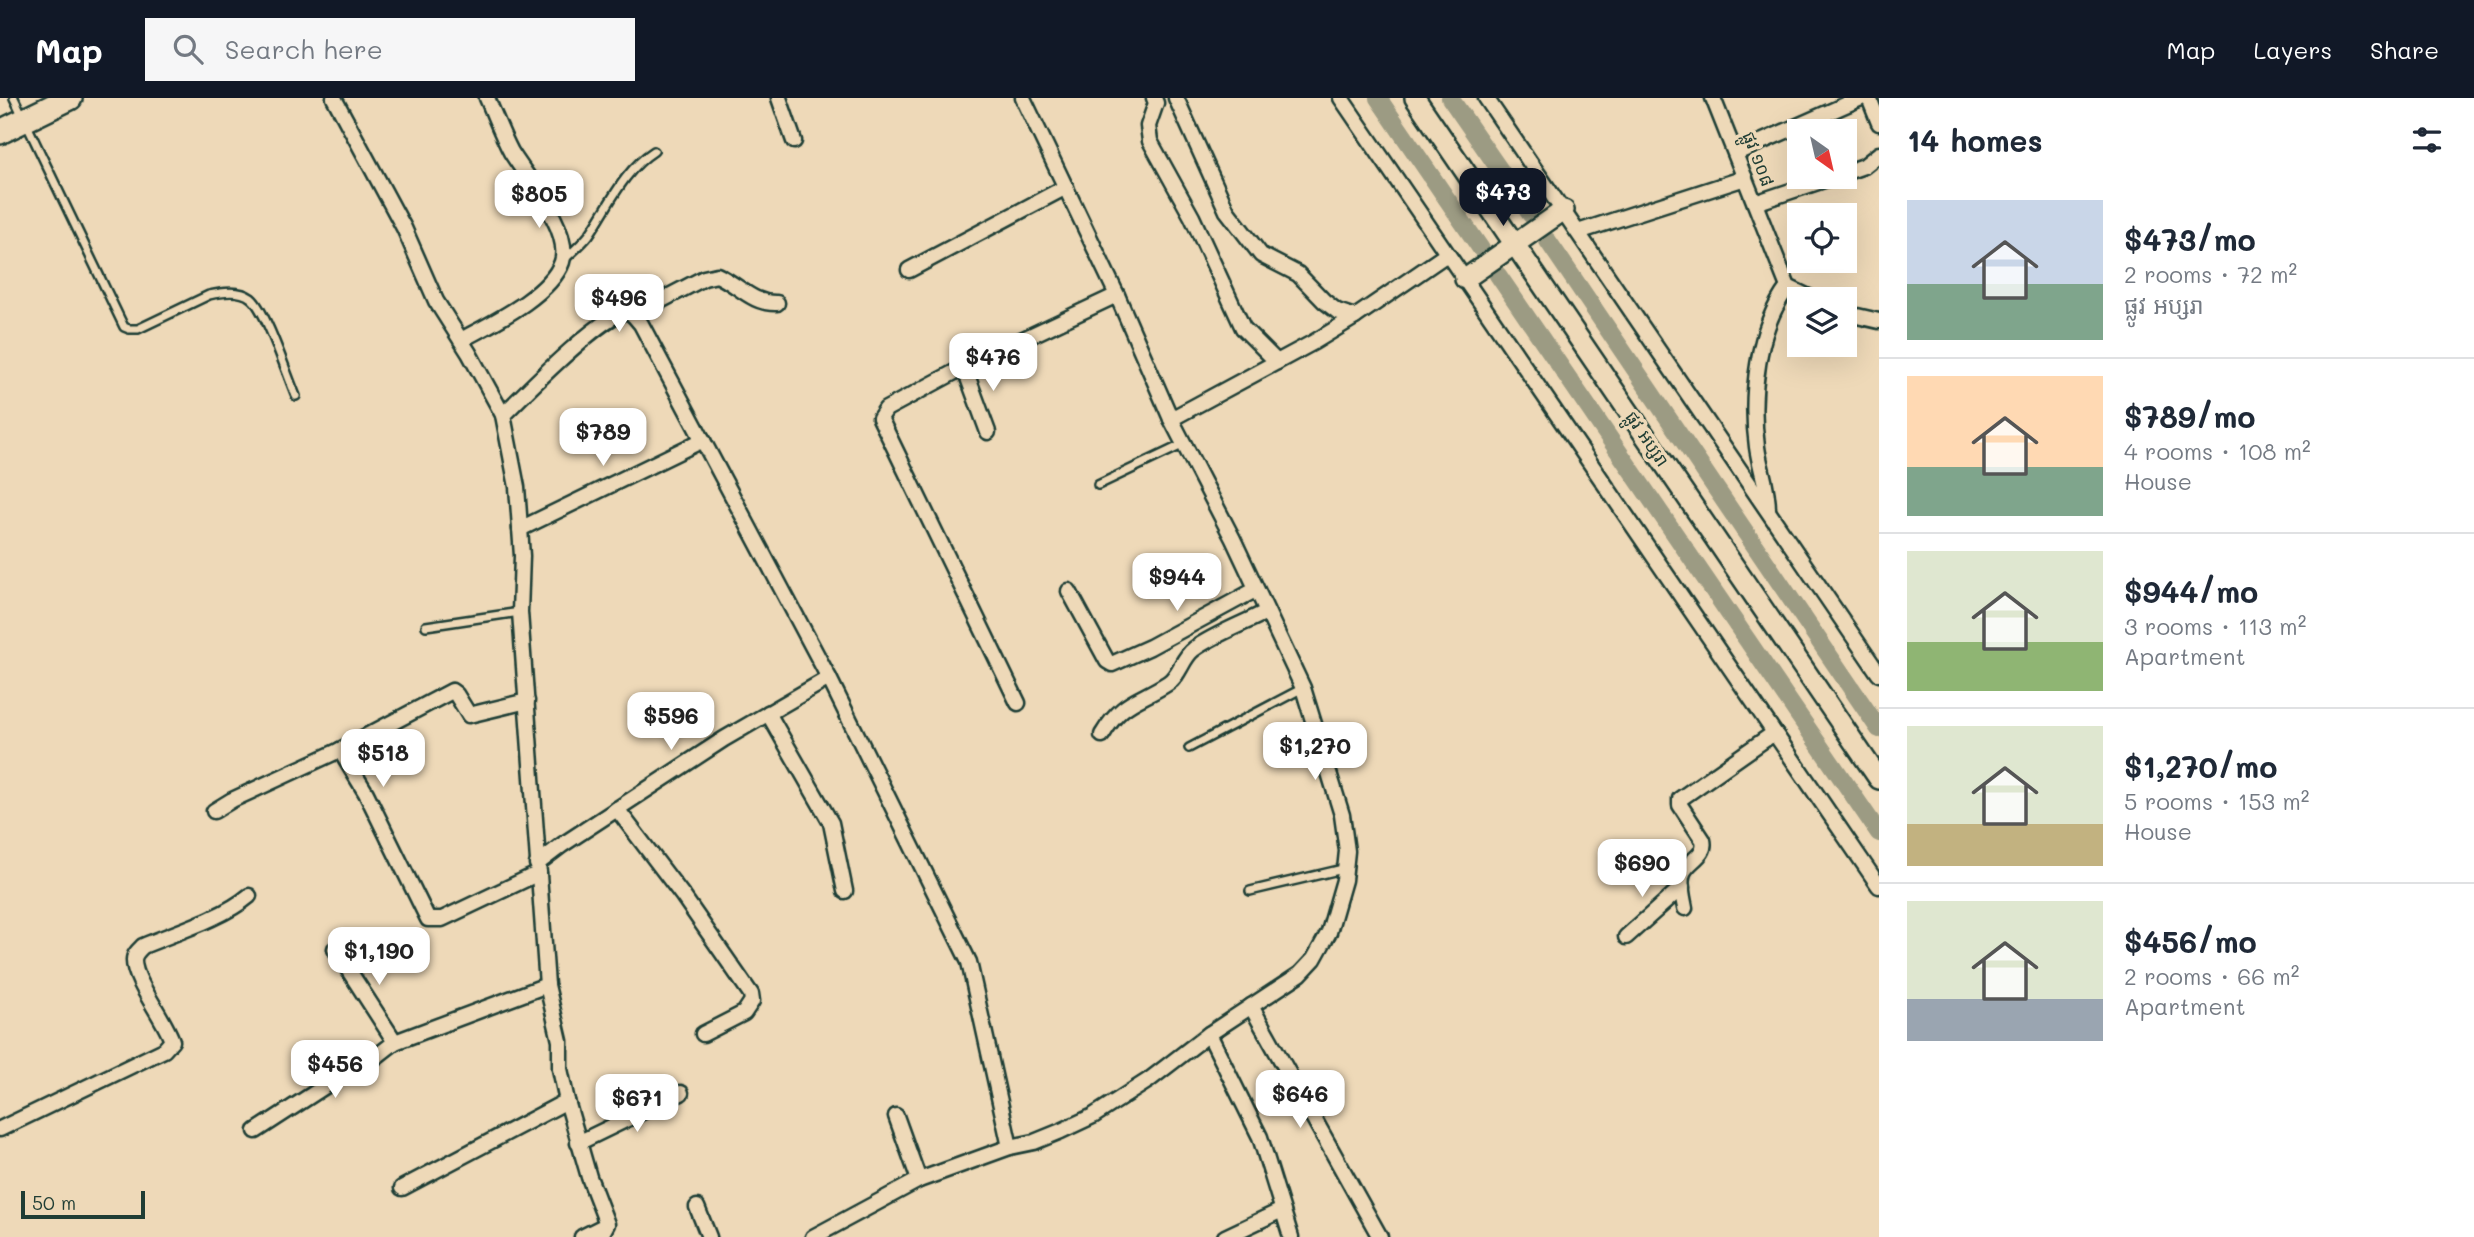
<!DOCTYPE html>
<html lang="en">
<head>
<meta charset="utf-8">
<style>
	:root { --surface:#fff; --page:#f6f6f7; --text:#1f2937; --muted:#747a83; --line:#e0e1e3; --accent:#111827 }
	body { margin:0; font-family:Mali,"Noto Sans Khmer",sans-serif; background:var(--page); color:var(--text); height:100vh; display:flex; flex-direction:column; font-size:26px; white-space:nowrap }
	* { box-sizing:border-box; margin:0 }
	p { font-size:23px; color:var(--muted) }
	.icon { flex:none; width:38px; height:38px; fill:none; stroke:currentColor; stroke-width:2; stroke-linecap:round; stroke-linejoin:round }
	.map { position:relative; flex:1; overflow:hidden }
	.side { display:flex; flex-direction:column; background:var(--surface); width:595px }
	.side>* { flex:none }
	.needle { width:46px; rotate:146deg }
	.controls { position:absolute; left:1787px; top:21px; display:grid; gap:14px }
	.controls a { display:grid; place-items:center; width:70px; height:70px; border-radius:0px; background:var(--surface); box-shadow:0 7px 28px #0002; font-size:35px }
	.scale { position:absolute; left:21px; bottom:18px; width:124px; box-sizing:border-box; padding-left:7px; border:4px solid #1f3d34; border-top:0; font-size:19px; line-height:24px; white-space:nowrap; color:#1f3d34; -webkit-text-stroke:5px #eed9b8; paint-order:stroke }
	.price { position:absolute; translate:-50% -60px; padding:0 16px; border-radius:14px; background:#fff; color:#222; font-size:23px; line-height:46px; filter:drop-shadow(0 2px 4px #0008) }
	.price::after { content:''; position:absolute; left:50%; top:42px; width:21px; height:16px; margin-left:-10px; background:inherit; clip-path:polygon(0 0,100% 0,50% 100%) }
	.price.current { background:var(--accent); color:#fff }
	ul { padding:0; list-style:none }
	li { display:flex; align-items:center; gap:21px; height:175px; padding:0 28px }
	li+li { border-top:2px solid var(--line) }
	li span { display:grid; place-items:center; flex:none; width:196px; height:140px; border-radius:0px; color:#555 }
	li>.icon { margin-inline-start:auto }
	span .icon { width:84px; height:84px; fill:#fffc; stroke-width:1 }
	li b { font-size:30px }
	h2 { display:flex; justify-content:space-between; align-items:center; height:84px; padding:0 28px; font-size:30px }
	header { display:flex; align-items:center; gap:42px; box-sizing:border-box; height:98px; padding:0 35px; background:var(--accent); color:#fff }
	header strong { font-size:33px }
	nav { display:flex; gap:38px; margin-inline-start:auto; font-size:24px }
	.search { width:490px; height:63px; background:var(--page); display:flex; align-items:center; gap:18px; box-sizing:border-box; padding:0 24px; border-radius:0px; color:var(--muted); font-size:26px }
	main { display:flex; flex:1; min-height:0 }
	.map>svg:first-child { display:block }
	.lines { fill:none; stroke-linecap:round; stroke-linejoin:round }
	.canal { stroke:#9c9b83; stroke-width:18 }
	.service-casing { stroke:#1f3d34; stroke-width:12 }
	.minor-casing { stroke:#1f3d34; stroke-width:19 }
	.secondary-casing { stroke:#1f3d34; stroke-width:24 }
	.primary-casing { stroke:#1f3d34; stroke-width:28 }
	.service { stroke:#eed9b8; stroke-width:7 }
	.minor { stroke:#eed9b8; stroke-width:14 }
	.secondary { stroke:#eed9b8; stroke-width:19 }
	.primary { stroke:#eed9b8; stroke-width:23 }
	.labels { text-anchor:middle; stroke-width:7; stroke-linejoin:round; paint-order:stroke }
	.street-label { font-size:18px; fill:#1f3d34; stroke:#eed9b8 }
</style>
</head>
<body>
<header>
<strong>Map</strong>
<div class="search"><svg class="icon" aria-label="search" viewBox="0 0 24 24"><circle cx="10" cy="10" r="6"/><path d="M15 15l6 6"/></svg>Search here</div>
<nav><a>Map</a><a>Layers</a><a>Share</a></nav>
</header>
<main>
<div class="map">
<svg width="1879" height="1139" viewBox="0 0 1879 1139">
	<rect width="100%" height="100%" fill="#eed9b8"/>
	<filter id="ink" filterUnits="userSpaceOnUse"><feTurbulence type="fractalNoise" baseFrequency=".0143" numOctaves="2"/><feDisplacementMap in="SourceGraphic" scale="14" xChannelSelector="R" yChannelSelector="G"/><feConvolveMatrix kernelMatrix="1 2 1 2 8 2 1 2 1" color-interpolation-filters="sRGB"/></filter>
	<g filter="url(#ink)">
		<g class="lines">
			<g class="canal">
				<polyline points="1378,0 1481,151"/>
				<polyline points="1450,0 1531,117"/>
				<polyline points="1548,143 1879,631"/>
				<polyline points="1498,177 1879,735"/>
			</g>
			<g class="service-casing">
				<g id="service">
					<path d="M14,0L124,229L129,231H138L209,197C222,194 240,191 251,200C266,212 287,277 296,298"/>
					<path d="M565,161C573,153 582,146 589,137C609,108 623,73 654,53"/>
					<polyline points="1098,387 1184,346"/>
					<polyline points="426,528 520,514"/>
					<polyline points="1189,650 1303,590"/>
					<polyline points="1250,793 1343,771"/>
				</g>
			</g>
			<g class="minor-casing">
				<g id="minor">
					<polyline points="334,0 404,130 436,203 469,255 503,317 517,389 522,458 520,514 547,887 560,943 560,971 567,1003 589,1079 607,1126 600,1139"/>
					<polyline points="779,0 794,43"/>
					<polyline points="1154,0 1156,5 1148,28 1150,43 1192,119 1243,230 1277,264"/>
					<polyline points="1176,0 1227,113 1261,157 1298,176 1324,203 1337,213 1355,219"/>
					<polyline points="1341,0 1879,788"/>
					<polyline points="1486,0 1879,576"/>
					<polyline points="1713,0 1788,189 1813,201"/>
					<polyline points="1869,0 1879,25"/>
					<polyline points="1736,55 1861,0"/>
					<polyline points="1844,75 1864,68 1879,56"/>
					<polyline points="1755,105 1833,79"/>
					<polyline points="1578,134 1745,80"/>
					<polyline points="909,172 1066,89"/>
					<polyline points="1844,215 1879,223"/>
					<path d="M633,217L704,180L717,177C739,187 752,206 777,205"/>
					<path d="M461,242C490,226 550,198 562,164C572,132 527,80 511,54C502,37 495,18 487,0"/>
					<polyline points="964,269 988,334"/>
					<path d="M503,317C523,297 607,211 630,213L641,226L829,580L969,864L1010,1049"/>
					<polyline points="1171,321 1314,244 1355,219 1447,156"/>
					<path d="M1768,412C1768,388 1760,371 1757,349C1750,298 1757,230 1788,189"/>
					<polyline points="520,431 703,342"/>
					<polyline points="1069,493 1107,563 1112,566 1150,549 1255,492"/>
					<polyline points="1018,605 880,320 886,311 964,269 1117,197"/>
					<polyline points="768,615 831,725 845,793"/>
					<path d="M1102,637C1123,602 1137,605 1168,585C1180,577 1182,560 1194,551C1215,536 1243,526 1266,514"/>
					<polyline points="340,652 452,593 456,596 469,617 527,603"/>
					<polyline points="617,711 683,798 751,896 752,903 744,915 703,936"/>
					<polyline points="214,713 232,702 340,652 366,695 428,821 442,821 539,775"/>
					<polyline points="537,766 562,747 724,641 829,580"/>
					<path d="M1685,810C1683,799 1679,785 1683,775C1688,762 1707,758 1703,742L1680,707V701L1774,635"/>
					<polyline points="1626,839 1682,789"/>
					<polyline points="335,851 395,944"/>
					<polyline points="1251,908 1380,1139"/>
					<polyline points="1209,936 1260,1039 1291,1139"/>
					<polyline points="896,1018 919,1082"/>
					<path d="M0,1031L164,952L172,943C165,921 133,882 134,862C134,856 139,852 143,848C174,835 223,820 249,798"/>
					<polyline points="256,1033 350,972 377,958 395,944 547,887"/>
					<polyline points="578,1045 681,995"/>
					<polyline points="402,1090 567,1003"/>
					<polyline points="697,1109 709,1139"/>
					<polyline points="582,1139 606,1127"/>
					<polyline points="813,1139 919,1082 1010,1049 1034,1044 1061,1033 1093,1018 1149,982 1209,936 1300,876 1314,861 1329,834 1344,782 1347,753 1342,717 1303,590 1233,441 1171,321 1117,197 1023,0"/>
					<polyline points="1225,1139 1282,1112"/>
				</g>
			</g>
			<g class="secondary-casing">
				<g id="secondary">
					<polyline points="1415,0 1879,681"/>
					<polyline points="1465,181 1564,112"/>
				</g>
			</g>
			<g class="primary-casing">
				<polyline id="primary" points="0,34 70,0"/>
			</g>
			<use href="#service" class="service"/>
			<use href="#minor" class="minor"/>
			<use href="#secondary" class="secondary"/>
			<use href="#primary" class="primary"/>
		</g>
	</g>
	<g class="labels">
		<g class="street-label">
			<text transform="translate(1758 61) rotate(69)" y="6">ផ្លូវ ១០៨</text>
			<text transform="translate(1647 341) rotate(56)" y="6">ផ្លូវ អប្សរា</text>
		</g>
	</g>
</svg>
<div class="controls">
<a><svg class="needle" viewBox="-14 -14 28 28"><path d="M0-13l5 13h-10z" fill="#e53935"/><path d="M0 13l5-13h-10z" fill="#747a83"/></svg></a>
<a><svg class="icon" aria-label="locate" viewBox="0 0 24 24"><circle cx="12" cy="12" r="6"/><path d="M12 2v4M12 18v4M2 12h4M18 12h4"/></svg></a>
<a><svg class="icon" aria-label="layers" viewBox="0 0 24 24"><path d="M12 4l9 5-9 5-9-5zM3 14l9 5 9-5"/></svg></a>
</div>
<div class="scale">50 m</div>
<b class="price current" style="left:1503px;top:130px">$473</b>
<b class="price" style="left:539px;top:132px">$805</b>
<b class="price" style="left:619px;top:236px">$496</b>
<b class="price" style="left:993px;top:295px">$476</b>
<b class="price" style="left:603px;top:370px">$789</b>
<b class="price" style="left:1177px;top:515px">$944</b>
<b class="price" style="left:671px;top:654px">$596</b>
<b class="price" style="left:1315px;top:684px">$1,270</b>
<b class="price" style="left:383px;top:691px">$518</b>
<b class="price" style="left:1642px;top:801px">$690</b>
<b class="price" style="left:379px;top:889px">$1,190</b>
<b class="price" style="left:335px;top:1002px">$456</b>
<b class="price" style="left:1300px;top:1032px">$646</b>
<b class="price" style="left:637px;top:1036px">$671</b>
</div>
<section class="side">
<h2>14 homes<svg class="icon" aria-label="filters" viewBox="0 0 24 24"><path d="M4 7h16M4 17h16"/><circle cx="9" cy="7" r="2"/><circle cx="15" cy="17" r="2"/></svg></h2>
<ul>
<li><span style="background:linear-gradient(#c9d6e8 60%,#7fa58c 0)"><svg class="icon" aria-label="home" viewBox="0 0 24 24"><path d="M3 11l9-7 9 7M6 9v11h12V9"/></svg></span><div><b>$473/mo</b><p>2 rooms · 72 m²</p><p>ផ្លូវ អប្សរា</p></div></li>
<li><span style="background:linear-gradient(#ffd9b3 65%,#7fa58c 0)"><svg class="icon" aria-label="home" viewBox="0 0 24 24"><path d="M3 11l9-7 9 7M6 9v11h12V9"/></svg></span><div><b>$789/mo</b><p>4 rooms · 108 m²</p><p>House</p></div></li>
<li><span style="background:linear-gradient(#dfe7d0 65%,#8fb573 0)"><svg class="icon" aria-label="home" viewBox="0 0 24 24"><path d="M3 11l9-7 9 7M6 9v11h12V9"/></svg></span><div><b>$944/mo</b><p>3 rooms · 113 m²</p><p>Apartment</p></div></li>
<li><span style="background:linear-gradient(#dfe7d0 70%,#c2b280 0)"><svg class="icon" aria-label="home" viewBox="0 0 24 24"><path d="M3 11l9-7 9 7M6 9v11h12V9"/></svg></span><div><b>$1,270/mo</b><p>5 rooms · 153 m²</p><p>House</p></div></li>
<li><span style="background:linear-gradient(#dfe7d0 70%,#9aa5b1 0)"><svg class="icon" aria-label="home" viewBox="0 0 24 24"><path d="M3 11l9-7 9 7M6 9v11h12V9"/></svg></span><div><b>$456/mo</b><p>2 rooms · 66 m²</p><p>Apartment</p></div></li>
</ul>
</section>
</main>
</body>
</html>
